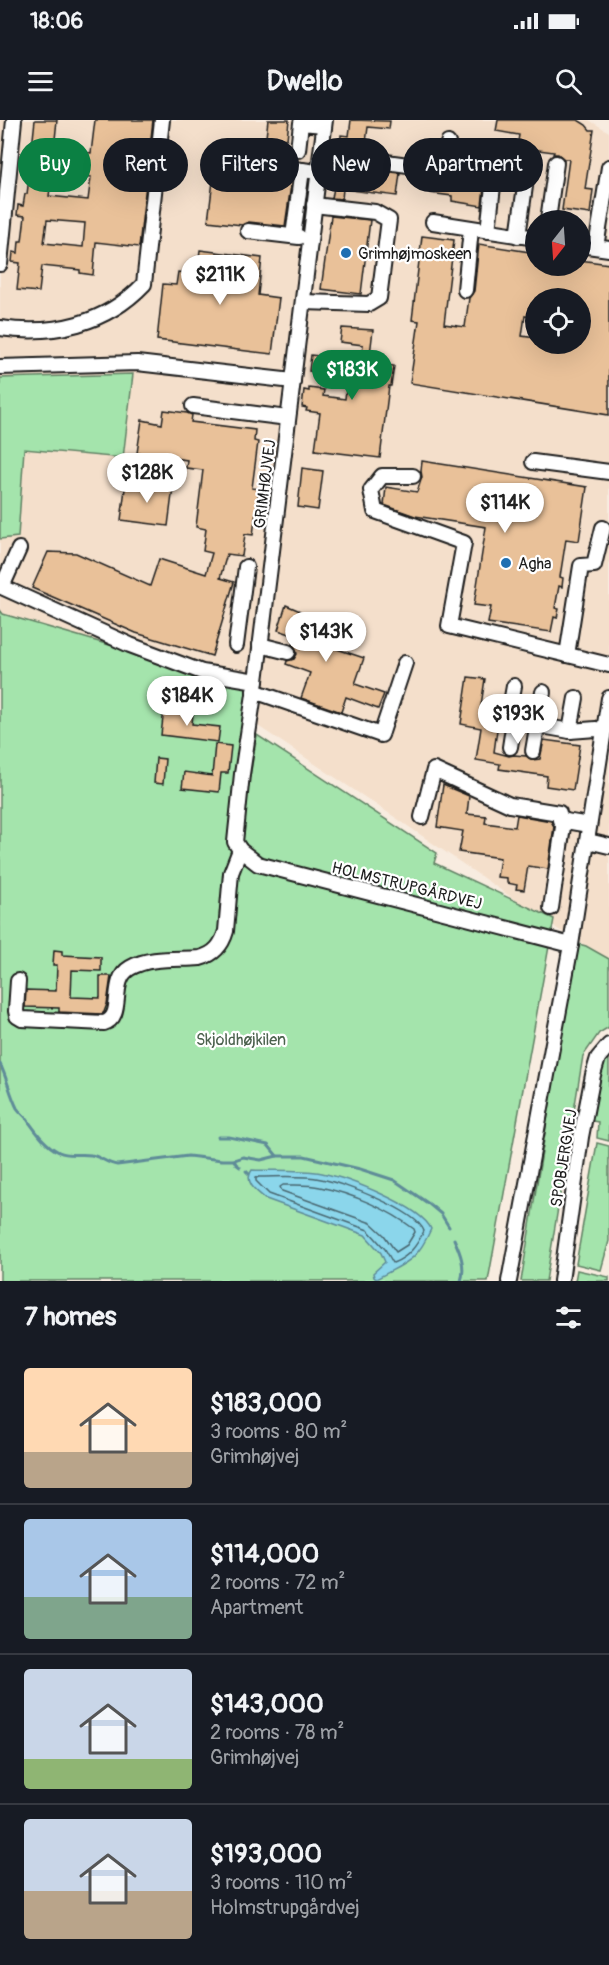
<!DOCTYPE html>
<html lang="en">
<head>
<meta charset="utf-8">
<style>
	:root { --surface:#171b24; --page:#20242c; --text:#f1f3f6; --muted:#9ea1a6; --line:#363941; --accent:#0b8043 }
	body { margin:0; font-family:Pangolin,sans-serif; background:var(--page); color:var(--text); height:100vh; display:flex; flex-direction:column; font-size:22px; white-space:nowrap }
	* { box-sizing:border-box; margin:0 }
	p { font-size:20px; color:var(--muted) }
	.icon { flex:none; width:33px; height:33px; fill:none; stroke:currentColor; stroke-width:2; stroke-linecap:round; stroke-linejoin:round }
	.map { position:relative; height:1161px; overflow:hidden }
	.details { display:flex; flex-direction:column; background:var(--surface); flex:1 }
	.details>* { flex:none }
	.guide { position:absolute; left:18px; top:18px; width:573px; height:54px; display:flex; gap:12px }
	.needle { width:39px; rotate:197deg }
	.buttons { position:absolute; left:525px; top:90px; display:grid; gap:12px }
	.buttons a { display:grid; place-items:center; width:66px; height:66px; border-radius:50%; background:var(--surface); box-shadow:0 6px 24px #0002; font-size:30px }
	.price { position:absolute; translate:-50% -51px; padding:0 14px; border-radius:21px; background:#fff; color:#222; font-size:20px; line-height:39px; filter:drop-shadow(0 2px 3px #0008) }
	.price::after { content:''; position:absolute; left:50%; top:36px; width:18px; height:14px; margin-left:-9px; background:inherit; clip-path:polygon(0 0,100% 0,50% 100%) }
	.price.active { background:var(--accent); color:#fff }
	ul { padding:0; list-style:none }
	li { display:flex; align-items:center; gap:18px; height:150px; padding:0 24px }
	li+li { border-top:2px solid var(--line) }
	li span { display:grid; place-items:center; flex:none; width:168px; height:120px; border-radius:6px; color:#555 }
	li>.icon { margin-inline-start:auto }
	span .icon { width:72px; height:72px; fill:#fffc; stroke-width:1 }
	li b { font-size:26px }
	h2 { display:flex; justify-content:space-between; align-items:center; height:72px; padding:0 24px; font-size:26px }
	.tag { padding:0 21px; border-radius:27px; background:var(--surface); box-shadow:0 6px 24px #0002; font-size:21px; line-height:54px }
	.tag.active { background:var(--accent); color:#fff }
	.status { display:flex; justify-content:space-between; align-items:center; height:42px; padding:0 30px; background:var(--surface); direction:ltr }
	.status svg { height:16px; fill:currentColor }
	header { display:flex; justify-content:space-between; align-items:center; height:78px; padding:0 24px; background:var(--surface); font-size:27px; font-weight:700 }
	.map>svg:first-child { display:block }
	.built { fill:#f4dfcb; fill-rule:evenodd }
	.green { fill:#a4e4ac; stroke:#608064; stroke-width:1.5 }
	.water { fill:#8bd6eb; stroke:#5f8c98; stroke-width:1.5 }
	.lines { fill:none; stroke-linecap:round; stroke-linejoin:round }
	.shore { stroke:#48666f; stroke-width:1.5 }
	.stream { stroke:#5f8c98; stroke-width:3 }
	.building { fill:#e9c199; stroke:#1c1c1c; stroke-width:1.5; fill-rule:evenodd }
	.minor-casing { stroke:#1c1c1c; stroke-width:18 }
	.minor { stroke:#fff; stroke-width:14 }
	.poi-dot { fill:#1f6fb2; stroke:#fff; stroke-width:2 }
	.labels { text-anchor:middle; stroke-width:4.5; stroke-linejoin:round; paint-order:stroke }
	.poi-label { font-size:16px; fill:#1c1c1c; stroke:#fff; text-anchor:start }
	.street-label { font-size:16px; fill:#1c1c1c; stroke:#fff }
	.park-label { font-size:16px; fill:#4c624e; stroke:#fff }
</style>
</head>
<body>
<div class="status"><b>18:06</b><svg viewBox="0 0 49 12"><path d="M0 12V9h3v3zM5 12V6h3v6zM10 12V3h3v9zM15 12V0h3v12zM26 1h20v11H26zM47 4h2v5h-2z"/></svg></div>
<header><svg class="icon" aria-label="menu" viewBox="0 0 24 24"><path d="M4 6h16M4 12h16M4 18h16"/></svg>Dwello<svg class="icon" aria-label="search" viewBox="0 0 24 24"><circle cx="10" cy="10" r="6"/><path d="M15 15l6 6"/></svg></header>
<div class="map">
<svg width="609" height="1161" viewBox="0 0 609 1161">
	<rect width="100%" height="100%" fill="#f8ece0"/>
	<filter id="ink" filterUnits="userSpaceOnUse"><feTurbulence type="fractalNoise" baseFrequency=".0167" numOctaves="2"/><feDisplacementMap in="SourceGraphic" scale="12" xChannelSelector="R" yChannelSelector="G"/><feConvolveMatrix kernelMatrix="1 2 1 2 8 2 1 2 1" color-interpolation-filters="sRGB"/></filter>
	<g filter="url(#ink)">
		<path class="built" d="M0,0H589L609,12V839L559,810L399,700L246,598L3,494L0,490V419L18,417L24,329L132,254L0,258ZM536,100H580V146H536ZM536,178H580V224H536Z"/>
		<g class="green">
			<polygon points="133,254 123,338 24,329 18,417 0,419 0,258"/>
			<polygon points="0,490 3,494 202,552 256,561 242,654 250,657 257,615 437,733 434,743 554,799 488,1161 0,1161"/>
			<polygon points="579,824 586,826 609,839 609,907 599,913 583,936 546,1161 521,1161 558,934"/>
			<polygon points="609,932 609,1021 597,1018 598,1002 592,1001 601,945"/>
			<polygon points="597,1023 609,1026 609,1121 601,1150 576,1144"/>
			<polygon points="577,1150 609,1157 609,1161 575,1161"/>
		</g>
		<path class="water" d="M252,1050C274,1051 300,1049 322,1053C347,1058 421,1086 431,1109C416,1143 406,1142 376,1159L374,1157L373,1153L385,1142L381,1133L365,1115L266,1079C257,1072 243,1062 252,1050Z"/>
		<g class="lines">
			<g class="shore">
				<path d="M259,1057C279,1057 301,1055 321,1059C343,1063 416,1090 424,1111C417,1125 409,1137 393,1143L385,1129L368,1110L269,1074L256,1061V1058Z"/>
				<path d="M283,1065C295,1065 309,1064 320,1067C353,1074 388,1089 414,1109L415,1112L407,1125L396,1132L384,1115L371,1103L282,1071L280,1067Z"/>
			</g>
			<g class="stream">
				<path d="M0,944C7,958 10,974 17,988C21,994 26,996 29,1002C37,1013 46,1026 59,1032C70,1037 79,1033 91,1035C100,1036 107,1044 117,1045L188,1036L222,1040H234L243,1037L261,1040L277,1036H304L360,1049L394,1060L429,1084L441,1094L449,1107"/>
				<polyline points="218,1017 229,1017 268,1025 277,1036"/>
				<polyline points="234,1040 236,1044 240,1047"/>
				<polyline points="246,1051 249,1054"/>
				<path d="M454,1119C460,1132 466,1147 461,1161"/>
			</g>
		</g>
		<g class="building">
			<path d="M35,0H57L54,29L91,33L95,0H153L139,127L96,122L93,155L80,153V150L42,146L39,172L17,170L20,143L12,142L13,132L18,133L19,121H22L25,96L17,95L18,85L23,86L25,74H27L30,50L22,49L24,39H29L30,27L32,28ZM52,53L91,57L88,80L49,76ZM47,100L85,103L83,127L44,123Z"/>
			<polygon points="268,0 289,0 287,19 266,17"/>
			<polygon points="351,0 390,1 389,9 368,7 365,30 340,27 341,15 349,16"/>
			<polygon points="498,0 578,0 586,5 590,10 594,10 585,69 593,70 590,94 562,90 569,39 564,39 558,34 553,34 554,32 517,27 519,15 496,11"/>
			<polygon points="477,23 487,25 486,34 496,35 494,47 470,40 471,31 476,32"/>
			<polygon points="215,45 292,58 285,106 249,102 242,105 208,101"/>
			<polygon points="338,46 400,53 397,76 343,69 342,79 332,78"/>
			<polygon points="434,50 447,52 478,61 477,66 484,67 482,86 452,81 452,76 430,73"/>
			<polygon points="331,96 370,100 361,174 321,169"/>
			<path d="M422,116L454,120L444,204L465,207L469,178L474,171L479,124L536,133V146H580V140L609,144V295L410,263L419,201L412,200ZM536,178H580V224H536V218L522,216L525,196L536,198Z"/>
			<polygon points="200,130 262,138 258,175 279,178 272,234 157,220 163,164 176,165 178,152 197,154"/>
			<polygon points="342,208 373,210 369,242 394,246 391,266 389,266 380,338 315,330 320,293 306,291 307,288 302,287 304,270 309,271 309,268 324,270 323,276 345,279 347,260 331,258 332,254 309,251 311,235 361,241 363,225 340,222"/>
			<polygon points="164,290 187,293 192,295 191,302 255,310 254,321 258,322 252,368 259,369 253,415 245,414 242,436 227,434 220,458 234,462 212,536 136,513 32,468 48,432 76,433 150,466 159,439 206,454 212,433 203,431 206,409 196,407 203,350 186,348 187,340 137,333 142,300 162,304"/>
			<polygon points="422,341 587,367 579,421 566,419 560,457 563,458 562,467 559,466 555,488 559,489 557,498 554,497 551,512 488,503 491,487 474,485 486,407 415,396 384,385 386,367 417,372 422,357 421,351"/>
			<polygon points="302,348 323,351 318,390 298,387"/>
			<polygon points="126,361 173,367 168,406 121,400"/>
			<polygon points="286,485 300,491 299,494 341,508 334,528 364,538 355,564 384,574 378,589 346,577 341,592 301,578 310,553 286,544 287,541 294,539 297,534 296,529 293,525 296,516 278,510"/>
			<polygon points="468,557 485,559 480,592 499,595 494,632 509,636 514,635 526,636 532,640 540,639 544,620 580,625 573,670 546,666 547,656 499,649 500,644 476,640 481,608 461,604"/>
			<polygon points="164,589 193,593 192,604 220,607 218,622 161,615"/>
			<polygon points="215,624 231,626 228,653 221,653 219,672 182,668 184,652 212,656"/>
			<polygon points="156,638 165,639 163,664 154,663"/>
			<polygon points="443,665 469,676 467,694 486,696 485,703 515,707 517,695 551,701 554,706 548,749 528,746 524,770 516,769 517,765 507,763 507,758 497,757 500,738 459,732 463,711 437,707"/>
			<polygon points="54,830 62,831 62,835 101,837 101,851 72,850 71,877 100,878 100,856 111,856 107,884 104,892 102,894 59,892 59,888 25,887 26,870 56,871 57,845 53,845"/>
		</g>
		<g class="lines">
			<g class="minor-casing">
				<g id="minor">
					<polyline points="325,0 256,561 242,654 235,722 240,730 258,744 571,825"/>
					<polyline points="448,23 445,42 494,57 488,111"/>
					<polyline points="298,30 301,3 324,5"/>
					<polyline points="321,33 408,45"/>
					<polyline points="254,44 310,51"/>
					<polyline points="548,100 556,43"/>
					<polyline points="433,102 536,118"/>
					<polyline points="248,111 299,117"/>
					<polyline points="293,116 302,50"/>
					<polyline points="518,116 529,38"/>
					<polyline points="580,125 609,129"/>
					<polyline points="596,127 609,47"/>
					<polyline points="0,144 14,0"/>
					<polyline points="465,170 471,109"/>
					<polyline points="303,182 369,184 379,178 389,100 375,92 314,85"/>
					<path d="M0,208C53,216 106,204 144,164L162,0"/>
					<polyline points="0,247 137,243 293,261"/>
					<polyline points="193,286 288,298"/>
					<polyline points="533,342 609,352"/>
					<polyline points="413,356 382,356 371,370 375,391 464,423 449,506 609,545"/>
					<polyline points="19,429 2,467 130,525 202,552 256,561"/>
					<polyline points="236,525 246,447"/>
					<polyline points="260,525 288,532"/>
					<polyline points="567,535 581,446 594,445 603,408"/>
					<polyline points="514,566 508,600 570,611 596,609 604,611"/>
					<polyline points="254,571 381,615 405,543"/>
					<polyline points="570,611 576,578"/>
					<polyline points="510,627 514,601"/>
					<polyline points="533,631 543,572"/>
					<polyline points="422,697 434,650 510,685 559,693 560,700 583,704"/>
					<polyline points="588,721 609,726"/>
					<polyline points="551,788 564,700"/>
					<path d="M18,861L16,891L17,896L22,899L104,903C126,896 108,861 130,848C150,836 179,840 200,838C215,834 222,825 226,811L231,753L240,730"/>
					<polyline points="509,1161 571,825 609,578"/>
					<polyline points="561,1161 581,1017 593,955 598,938 609,925"/>
				</g>
			</g>
			<use href="#minor" class="minor"/>
		</g>
	</g>
	<g class="poi-dot">
		<circle cx="346" cy="133" r="6"/>
		<circle cx="506" cy="443" r="6"/>
	</g>
	<g class="labels">
		<g class="poi-label">
			<text x="358" y="139">Grimhøjmoskeen</text>
			<text x="518" y="449">Agha</text>
		</g>
		<g class="street-label">
			<text transform="translate(264 364) rotate(-83)" y="6">GRIMHØJVEJ</text>
			<text transform="translate(407 765) rotate(14)" y="6">HOLMSTRUPGÅRDVEJ</text>
			<text transform="translate(563 1038) rotate(-81)" y="6">SPOBJERGVEJ</text>
		</g>
		<g class="park-label">
			<text x="241" y="925">Skjoldhøjkilen</text>
		</g>
	</g>
</svg>
<div class="buttons">
<a><svg class="needle" viewBox="-14 -14 28 28"><path d="M0-13l5 13h-10z" fill="#e53935"/><path d="M0 13l5-13h-10z" fill="#9ea1a6"/></svg></a>
<a><svg class="icon" aria-label="locate" viewBox="0 0 24 24"><circle cx="12" cy="12" r="6"/><path d="M12 2v4M12 18v4M2 12h4M18 12h4"/></svg></a>
</div>
<b class="price" style="left:220px;top:186px">$211K</b>
<b class="price active" style="left:352px;top:281px">$183K</b>
<b class="price" style="left:147px;top:384px">$128K</b>
<b class="price" style="left:505px;top:414px">$114K</b>
<b class="price" style="left:326px;top:543px">$143K</b>
<b class="price" style="left:187px;top:607px">$184K</b>
<b class="price" style="left:518px;top:625px">$193K</b>
<div class="guide">
<a class="tag active">Buy</a>
<a class="tag">Rent</a>
<a class="tag">Filters</a>
<a class="tag">New</a>
<a class="tag">Apartment</a>
</div>
</div>
<section class="details">
<h2>7 homes<svg class="icon" aria-label="filters" viewBox="0 0 24 24"><path d="M4 7h16M4 17h16"/><circle cx="9" cy="7" r="2"/><circle cx="15" cy="17" r="2"/></svg></h2>
<ul>
<li><span style="background:linear-gradient(#ffd9b3 70%,#b9a48a 0)"><svg class="icon" aria-label="home" viewBox="0 0 24 24"><path d="M3 11l9-7 9 7M6 9v11h12V9"/></svg></span><div><b>$183,000</b><p>3 rooms · 80 m²</p><p>Grimhøjvej</p></div></li>
<li><span style="background:linear-gradient(#a9c7e8 65%,#7fa58c 0)"><svg class="icon" aria-label="home" viewBox="0 0 24 24"><path d="M3 11l9-7 9 7M6 9v11h12V9"/></svg></span><div><b>$114,000</b><p>2 rooms · 72 m²</p><p>Apartment</p></div></li>
<li><span style="background:linear-gradient(#c9d6e8 75%,#8fb573 0)"><svg class="icon" aria-label="home" viewBox="0 0 24 24"><path d="M3 11l9-7 9 7M6 9v11h12V9"/></svg></span><div><b>$143,000</b><p>2 rooms · 78 m²</p><p>Grimhøjvej</p></div></li>
<li><span style="background:linear-gradient(#c9d6e8 60%,#b9a48a 0)"><svg class="icon" aria-label="home" viewBox="0 0 24 24"><path d="M3 11l9-7 9 7M6 9v11h12V9"/></svg></span><div><b>$193,000</b><p>3 rooms · 110 m²</p><p>Holmstrupgårdvej</p></div></li>
</ul>
</section>
</body>
</html>
